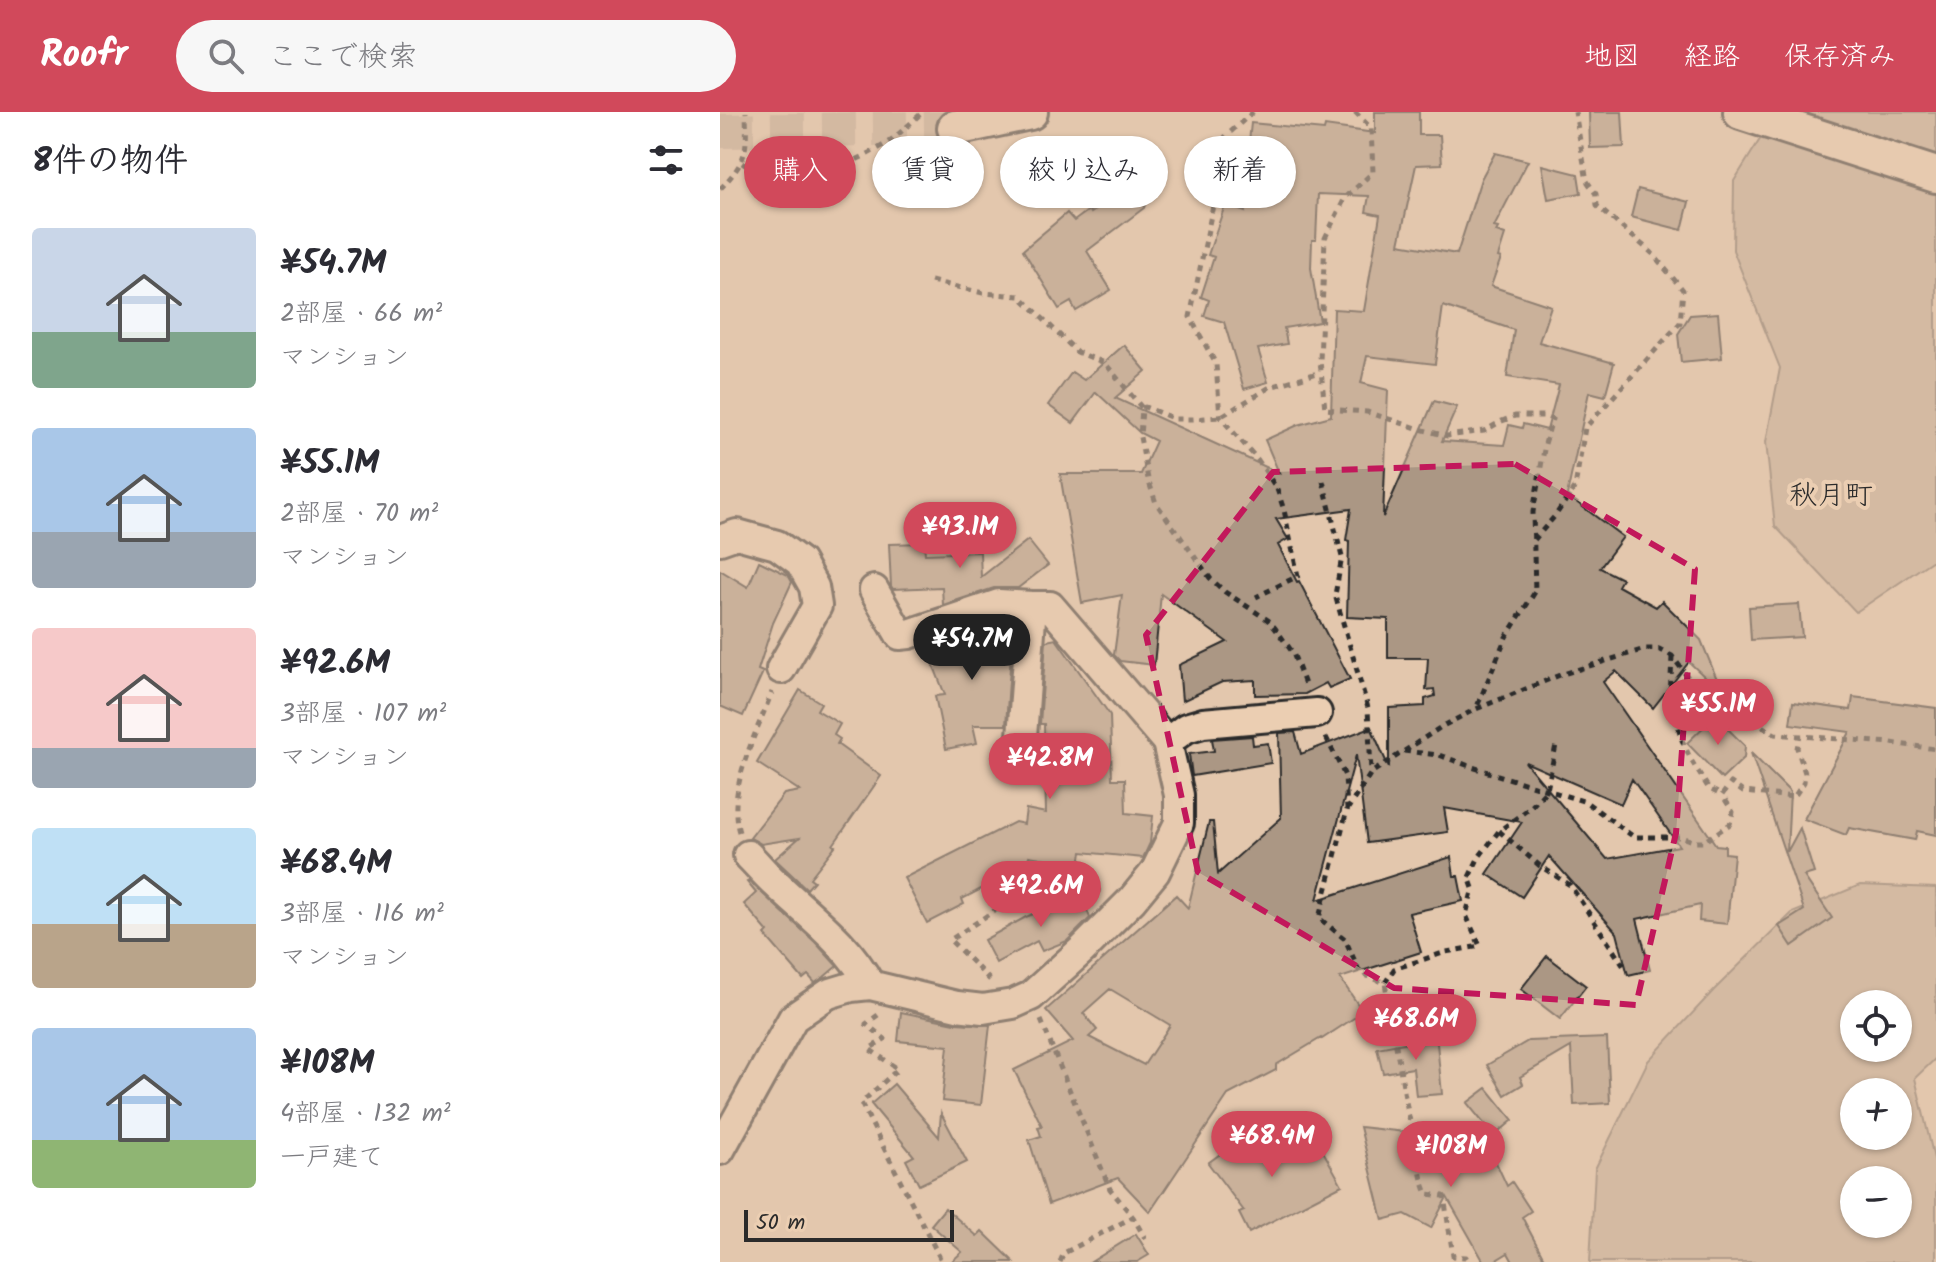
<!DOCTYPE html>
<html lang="ja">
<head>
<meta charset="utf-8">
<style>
	:root { --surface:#fff; --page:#f7f7f7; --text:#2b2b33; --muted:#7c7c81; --accent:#d1495b }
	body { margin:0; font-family:Kalam,"Klee One",sans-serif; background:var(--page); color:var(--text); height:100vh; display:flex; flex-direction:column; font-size:30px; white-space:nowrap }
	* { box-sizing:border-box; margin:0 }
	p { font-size:26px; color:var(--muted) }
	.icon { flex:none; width:44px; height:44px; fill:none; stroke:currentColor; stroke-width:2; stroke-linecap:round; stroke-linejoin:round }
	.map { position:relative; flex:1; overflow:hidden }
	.side { display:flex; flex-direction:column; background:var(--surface); width:720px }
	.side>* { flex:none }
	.banner { position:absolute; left:24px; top:24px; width:760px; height:72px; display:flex; gap:16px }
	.tools { position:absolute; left:1120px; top:878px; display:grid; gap:16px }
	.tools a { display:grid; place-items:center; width:72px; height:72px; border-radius:50%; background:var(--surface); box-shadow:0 2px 6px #0004; font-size:40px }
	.scale { position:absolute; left:24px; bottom:20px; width:210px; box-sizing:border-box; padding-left:8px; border:4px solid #2b2b2b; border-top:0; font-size:22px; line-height:28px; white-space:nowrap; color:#2b2b2b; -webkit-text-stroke:6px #ebceb2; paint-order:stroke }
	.price { position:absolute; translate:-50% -68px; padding:0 18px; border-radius:28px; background:var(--accent); color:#fff; font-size:26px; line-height:52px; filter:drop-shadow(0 2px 4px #0008) }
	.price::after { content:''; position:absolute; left:50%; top:48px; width:24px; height:18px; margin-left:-12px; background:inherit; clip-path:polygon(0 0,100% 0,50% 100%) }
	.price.selected { background:#222; color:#fff }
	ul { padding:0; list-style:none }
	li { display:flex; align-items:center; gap:24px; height:200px; padding:0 32px }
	li span { display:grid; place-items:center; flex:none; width:224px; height:160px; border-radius:8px; color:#555 }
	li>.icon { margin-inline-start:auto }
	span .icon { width:96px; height:96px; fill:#fffc; stroke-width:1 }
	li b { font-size:34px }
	h2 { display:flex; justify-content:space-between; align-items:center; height:96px; padding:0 32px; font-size:34px }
	.pill { padding:0 28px; border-radius:36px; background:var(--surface); box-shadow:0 2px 6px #0004; font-size:28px; line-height:72px }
	.pill.selected { background:var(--accent); color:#fff }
	header { display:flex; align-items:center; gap:48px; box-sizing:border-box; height:112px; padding:0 40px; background:var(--accent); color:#fff }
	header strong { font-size:38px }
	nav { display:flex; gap:44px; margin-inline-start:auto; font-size:28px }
	.search { width:560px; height:72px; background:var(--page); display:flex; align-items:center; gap:20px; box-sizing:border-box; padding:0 28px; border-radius:44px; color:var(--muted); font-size:30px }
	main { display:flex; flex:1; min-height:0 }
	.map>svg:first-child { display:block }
	.green { fill:#c1ab95; stroke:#766b60; stroke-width:2; fill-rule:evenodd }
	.building { fill:#ab9784; stroke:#2b2b2b; stroke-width:2; fill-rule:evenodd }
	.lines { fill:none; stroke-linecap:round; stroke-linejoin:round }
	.tertiary-tunnel { stroke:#bea893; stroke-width:34; stroke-dasharray:34 17; stroke-linecap:butt }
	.minor-casing { stroke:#2b2b2b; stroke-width:34 }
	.tertiary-casing { stroke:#2b2b2b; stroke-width:40 }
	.path { stroke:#2b2b2b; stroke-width:5; stroke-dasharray:6 6; stroke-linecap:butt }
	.minor { stroke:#ebceb2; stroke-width:28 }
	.tertiary { stroke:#ebceb2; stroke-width:34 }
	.marked { fill:none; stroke:#c2185b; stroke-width:6; stroke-dasharray:16 10; stroke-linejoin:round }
	.labels { text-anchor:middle; stroke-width:8; stroke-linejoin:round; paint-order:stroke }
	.quarter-label { font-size:28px; fill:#2b2b2b; stroke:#ebceb2 }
</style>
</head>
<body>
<header>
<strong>Roofr</strong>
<div class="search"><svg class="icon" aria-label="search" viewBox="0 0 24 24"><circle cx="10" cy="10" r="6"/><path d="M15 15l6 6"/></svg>ここで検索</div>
<nav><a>地図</a><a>経路</a><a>保存済み</a></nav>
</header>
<main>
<section class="side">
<h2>8件の物件<svg class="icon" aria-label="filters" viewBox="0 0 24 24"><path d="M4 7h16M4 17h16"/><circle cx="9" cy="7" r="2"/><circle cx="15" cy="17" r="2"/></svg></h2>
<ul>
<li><span style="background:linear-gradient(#c9d6e8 65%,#7fa58c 0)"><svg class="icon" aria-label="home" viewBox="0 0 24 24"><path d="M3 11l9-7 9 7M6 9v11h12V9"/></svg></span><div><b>¥54.7M</b><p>2部屋 · 66 m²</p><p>マンション</p></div></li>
<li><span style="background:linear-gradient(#a9c7e8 65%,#9aa5b1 0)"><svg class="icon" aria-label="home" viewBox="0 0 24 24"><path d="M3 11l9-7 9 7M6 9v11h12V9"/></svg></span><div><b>¥55.1M</b><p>2部屋 · 70 m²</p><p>マンション</p></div></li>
<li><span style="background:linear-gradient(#f6c9c9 75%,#9aa5b1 0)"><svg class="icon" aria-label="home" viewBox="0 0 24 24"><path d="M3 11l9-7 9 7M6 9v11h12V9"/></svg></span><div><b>¥92.6M</b><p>3部屋 · 107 m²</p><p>マンション</p></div></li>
<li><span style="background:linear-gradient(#bfe0f5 60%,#b9a48a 0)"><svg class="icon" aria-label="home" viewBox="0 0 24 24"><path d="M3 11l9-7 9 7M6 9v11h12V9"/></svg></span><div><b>¥68.4M</b><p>3部屋 · 116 m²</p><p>マンション</p></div></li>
<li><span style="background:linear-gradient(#a9c7e8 70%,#8fb573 0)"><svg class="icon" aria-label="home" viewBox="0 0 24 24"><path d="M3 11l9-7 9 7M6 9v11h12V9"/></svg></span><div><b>¥108M</b><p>4部屋 · 132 m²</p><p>一戸建て</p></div></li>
</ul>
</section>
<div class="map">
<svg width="1216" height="1150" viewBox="0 0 1216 1150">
	<rect width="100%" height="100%" fill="#e3c7ad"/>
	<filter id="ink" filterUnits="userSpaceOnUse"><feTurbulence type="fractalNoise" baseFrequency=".0125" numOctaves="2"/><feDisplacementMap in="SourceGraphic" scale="16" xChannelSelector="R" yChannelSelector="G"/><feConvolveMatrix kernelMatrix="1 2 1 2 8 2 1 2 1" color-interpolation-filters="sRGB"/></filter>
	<g filter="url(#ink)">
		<g class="green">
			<polygon points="1057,0 1216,0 1216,446 1136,500 1055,414 1046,330 1060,256 1013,138 1014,69"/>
			<path d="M1140,773L1216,776V946L1195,966L1216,1055V1150H870L875,1057L928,949L994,878L1072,801ZM1134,892H1178V936H1134ZM1134,980H1178V1024H1134ZM1134,1068H1178V1112H1134Z"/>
		</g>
		<g class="building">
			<path d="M655,0H699V23H720L722,52L696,53L679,132L737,142L761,67L775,41L808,49L774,115L778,116L776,120L785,123L778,145L781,146L771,174L831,194L819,230L894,251L885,284L869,280L847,383L903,425L880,456L902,467L898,474L936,495L942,489L981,528L1003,582L969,550L933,596L896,559L883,570L996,733L1005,734V741L1014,742L1007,812L979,809L980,793L917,807L930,858L908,863L897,821L829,744L802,785L767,762L802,710L724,696L728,720L647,731L636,643L597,788L731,745L734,764H738L743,789L689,801L701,840L620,866L643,900L602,927L601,926L556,953V958L508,983L430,1100L398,1066L329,1092L309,1028L321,1024L318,1015L322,1014L294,958L353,929L326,898L456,783L468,796L489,710H493L498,762L561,706L559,621L575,620L581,642L651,615L669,656V596L705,594V587L715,584L714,577L706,578L708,546H668V507L627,505L629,429L626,428L631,397L556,407L568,427L558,433L577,470L579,469L630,567L609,576L606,571L585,582L535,583V568L502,570L462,589L459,553L507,530L441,482L434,553L400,549L394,543L402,483L362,491L340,362H421L436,329L420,321L376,280L353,311L328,293L352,260L364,268L404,233L426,259L395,286L559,361L545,328L578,313L611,304L614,197L644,199L660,103L646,100L649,84L598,82L596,128H592L591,156L600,210L564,216L567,232L538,237L548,270L524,277L504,210L484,204L489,188L481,185L494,145L488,143L505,93L525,100L519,59L526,58L531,11L604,18L605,14L655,21ZM723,194L794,218L787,265L839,273L827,318L803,312L802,316L789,313L784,333L722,329L737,295L714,289L663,405L668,278L641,271L647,244L715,252ZM805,650L901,692L912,667L959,734L887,747ZM390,877L450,913L424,953L369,925L377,918L363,901Z"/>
			<polygon points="869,0 902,0 904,35 870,36"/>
			<polygon points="822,53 858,62 861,81 828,87"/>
			<polygon points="438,55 424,96 367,139 391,178 356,199 351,190 339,197 303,138 347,101 354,109 369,98 371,101"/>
			<polygon points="918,77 969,90 962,118 911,105"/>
			<polygon points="998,201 1002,246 961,250 958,222 970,203"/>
			<polygon points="308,428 328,453 298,476 274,476 223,493 222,475 173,477 171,474 169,432 204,431 205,442 260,440 261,465"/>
			<polygon points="39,449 68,463 72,470 53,511 38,558 43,560 23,604 0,594 0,458 28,475"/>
			<polygon points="1079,492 1082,525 1031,528 1029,495"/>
			<polygon points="281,509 286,509 291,540 286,613 253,613 257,631 226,637 215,584 225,583 206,534"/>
			<polygon points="336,527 390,603 392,667 405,667 406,701 433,704 430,731 423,746 362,740 360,753 309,744 307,753 242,787 244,792 207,811 184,766 295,710 304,712 306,697 326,701 324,612 320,612 326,529"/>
			<polygon points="80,578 101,591 97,598 120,612 114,623 120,627 117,632 161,664 113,733 115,734 90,766 94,769 87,777 55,747 79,726 41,732 30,726 64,682 80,679 37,651"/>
			<polygon points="1133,585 1216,596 1216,723 1197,719 1195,728 1129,716 1126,723 1084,707 1130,620 1070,612 1073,590 1131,598"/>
			<polygon points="995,604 1025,634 1024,646 1002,667 967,631"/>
			<polygon points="532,624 533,633 548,631 551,651 472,664 469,642 494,639 492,627"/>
			<polygon points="1031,641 1070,680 1067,740 1080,716 1094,761 1084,764 1112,806 1072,834 1059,814 1084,798"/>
			<polygon points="29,769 95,830 117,854 104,865 95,871 88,863 83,867 45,823 48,820 24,792 36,781 27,770"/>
			<polygon points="361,782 370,806 347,829 322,839 317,829 276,851 264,828 306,805"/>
			<polygon points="827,844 866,874 840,907 801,877"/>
			<polygon points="181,900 235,911 270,913 261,993 222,989 228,934 178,929"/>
			<polygon points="716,921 722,982 696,984 693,956 663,961 657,936 690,930 690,924"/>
			<polygon points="887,926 890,991 854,993 851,935 800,965 803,972 785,983 767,953 808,929"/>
			<polygon points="174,972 219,1025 221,1001 247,1050 199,1073 186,1048 194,1044 151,992"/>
			<polygon points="767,976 793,1008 774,1024 747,991"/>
			<polygon points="640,1015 766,1029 787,1074 792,1070 811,1099 802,1105 826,1150 793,1150 788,1141 773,1150 764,1150 727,1085 711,1116 685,1102 663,1108"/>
			<polygon points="534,1017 556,1047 572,1038 575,1045 599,1032 622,1073 529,1121 519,1101 524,1099 488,1051"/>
			<polygon points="225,1096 257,1124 262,1119 294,1150 231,1150 242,1140 211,1113"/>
			<polygon points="416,1122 429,1143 417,1150 371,1150"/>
		</g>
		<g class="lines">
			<polyline class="tertiary-tunnel" points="0,19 235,16"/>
			<g class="minor-casing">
				<g id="minor">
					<polyline points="0,428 17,422 57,433 80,450 94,475 97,494 61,557"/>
					<polyline points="154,478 180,523 189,522 279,492 312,494"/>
					<polyline points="302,624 312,494 330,494 447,630"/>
					<path d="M28,743C37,752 45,762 55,771C88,803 128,831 150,873"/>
					<polyline points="0,1038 73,906 108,882 131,875 150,873 237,894 263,897 293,892 311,884 362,838 412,788 435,760 459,711 459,683 447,630 466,616 483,611 597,601"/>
				</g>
			</g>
			<g class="tertiary-casing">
				<g id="tertiary">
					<polyline points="1021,0 1216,63"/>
					<polyline points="235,16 310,0"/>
				</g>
			</g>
			<g class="path">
				<polyline points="533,0 505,25 499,64 470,205 496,252 500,305 538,348 557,377 564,398 578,464 536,485"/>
				<polyline points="635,0 651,16 653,60 625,86 605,126 600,249 605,297 647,300 700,317 727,324 764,319 782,309 795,304 825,304 832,307 825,332 813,400 815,480 786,525 756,597"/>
				<path d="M22,51C67,80 122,58 164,33C178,24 190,11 203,0"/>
				<path d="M0,77C28,47 27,40 26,0"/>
				<polyline points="211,169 263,181 300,184 357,240 385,251 422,296 420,325 428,367 436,391 490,466 505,480 548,508 555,516 573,541 586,575"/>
				<polyline points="422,296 425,295 455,307 473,307 500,305 550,275 601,260"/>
				<polyline points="603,369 622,445 615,483 648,596 651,660"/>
				<polyline points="814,428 835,404 855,375 865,316 960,211 963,178 932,141 877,94 876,82 867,69 855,0"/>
				<polyline points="952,545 950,586 962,628 971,648 989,677 1002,683"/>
				<polyline points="606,625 625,664 627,698 599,806 625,827 640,861 665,871 685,985 702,1068 707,1082 724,1084 733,1144 746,1145 749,1150"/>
				<polyline points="684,639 719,643 752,655 866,690 914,725 961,725 976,730 983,730 1010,712 1013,700 1002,683 1011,671 1023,680 1074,685 1084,670 1085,661 1077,636 1080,623"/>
				<polyline points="627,698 651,661 721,615 756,597 840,563 925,537 939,537 952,544 970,568 983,572 1016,593 1043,615 1055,622 1171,631 1216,637"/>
				<polyline points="779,719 820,754 850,773 905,856"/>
				<path d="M19,720C6,677 37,620 52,580"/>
				<polyline points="270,868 230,828 304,779 373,778 383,780"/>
				<polyline points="665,871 674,857 726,840 760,834 746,803 753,776 749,765 759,745 779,719 811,695 827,678 836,633"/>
				<polyline points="158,903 146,912 165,927 149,937 178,957 141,991 222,1150"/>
				<polyline points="321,908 390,1077 413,1105 425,1126"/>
				<polyline points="340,1150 344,1141 413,1105"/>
			</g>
			<use href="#minor" class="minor"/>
			<use href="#tertiary" class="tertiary"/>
		</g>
	</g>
	<path d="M0 0H1216V1150H0ZM795,352L975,457L956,721L916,893L674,876L478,760L426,523L553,360Z" fill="#e3c7ad" fill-opacity=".55" fill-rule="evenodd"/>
	<path class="marked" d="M795,352L975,457L956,721L916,893L674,876L478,760L426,523L553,360Z"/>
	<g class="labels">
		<g class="quarter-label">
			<text x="1111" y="392">秋月町</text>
		</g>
	</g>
</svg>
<div class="tools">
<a><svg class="icon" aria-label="locate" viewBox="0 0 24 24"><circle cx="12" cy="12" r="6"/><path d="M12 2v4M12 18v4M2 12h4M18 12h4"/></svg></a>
<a>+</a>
<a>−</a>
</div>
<div class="scale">50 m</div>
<b class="price" style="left:240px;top:458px">¥93.1M</b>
<b class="price selected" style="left:252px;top:570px">¥54.7M</b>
<b class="price" style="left:998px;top:635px">¥55.1M</b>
<b class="price" style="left:330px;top:689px">¥42.8M</b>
<b class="price" style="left:321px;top:817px">¥92.6M</b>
<b class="price" style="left:696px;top:950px">¥68.6M</b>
<b class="price" style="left:552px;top:1067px">¥68.4M</b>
<b class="price" style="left:731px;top:1077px">¥108M</b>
<div class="banner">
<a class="pill selected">購入</a>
<a class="pill">賃貸</a>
<a class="pill">絞り込み</a>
<a class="pill">新着</a>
</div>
</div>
</main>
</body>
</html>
